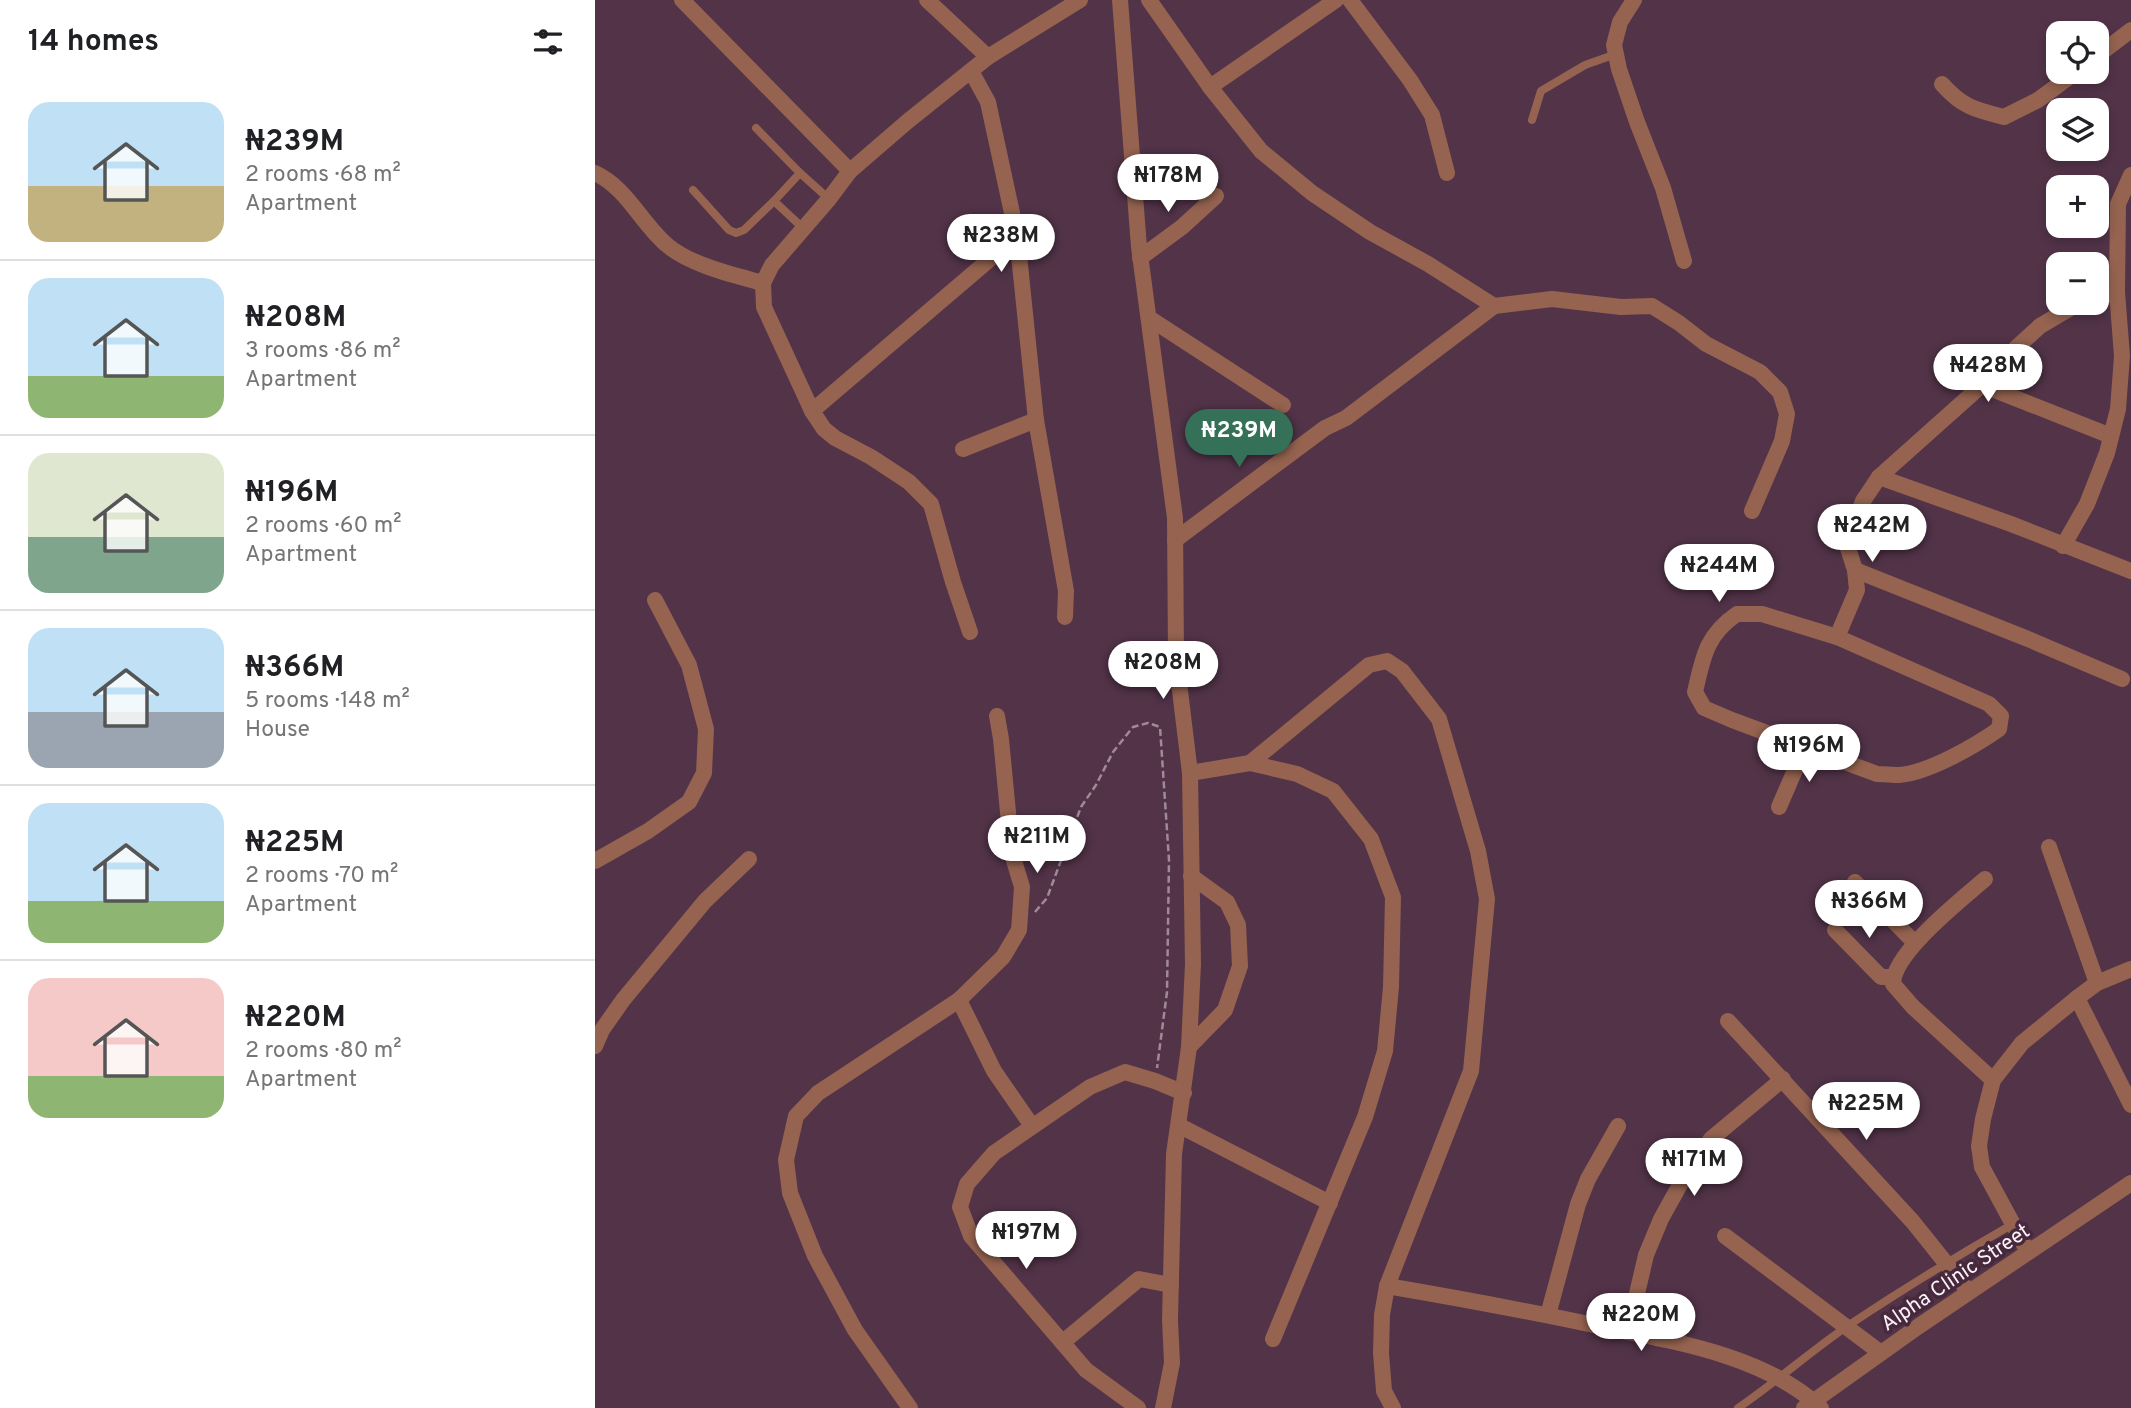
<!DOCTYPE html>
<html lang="en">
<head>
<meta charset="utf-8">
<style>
	:root { --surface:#fff; --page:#f6f6f6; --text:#202124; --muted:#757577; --line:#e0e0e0; --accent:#357158 }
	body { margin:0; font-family:Overpass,sans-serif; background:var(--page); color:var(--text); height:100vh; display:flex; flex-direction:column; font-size:26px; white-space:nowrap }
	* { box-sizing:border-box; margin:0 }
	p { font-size:23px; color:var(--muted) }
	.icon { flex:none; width:38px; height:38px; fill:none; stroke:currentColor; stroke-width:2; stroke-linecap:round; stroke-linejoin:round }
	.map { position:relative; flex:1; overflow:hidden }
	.details { display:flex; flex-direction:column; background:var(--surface); width:595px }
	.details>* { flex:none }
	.tools { position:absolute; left:1451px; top:21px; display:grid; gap:14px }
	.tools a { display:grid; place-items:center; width:63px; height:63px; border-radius:14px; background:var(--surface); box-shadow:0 4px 10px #0003; font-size:35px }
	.price { position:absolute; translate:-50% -60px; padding:0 16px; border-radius:24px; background:#fff; color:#222; font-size:23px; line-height:46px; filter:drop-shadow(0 2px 4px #0008) }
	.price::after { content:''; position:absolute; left:50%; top:42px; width:21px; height:16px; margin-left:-10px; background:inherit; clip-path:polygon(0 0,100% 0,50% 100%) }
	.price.current { background:var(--accent); color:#fff }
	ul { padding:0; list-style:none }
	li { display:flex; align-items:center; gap:21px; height:175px; padding:0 28px }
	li+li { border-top:2px solid var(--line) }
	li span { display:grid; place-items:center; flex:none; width:196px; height:140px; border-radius:21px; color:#555 }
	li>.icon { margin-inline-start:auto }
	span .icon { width:84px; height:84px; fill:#fffc; stroke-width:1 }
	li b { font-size:30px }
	h2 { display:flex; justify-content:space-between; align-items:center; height:84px; padding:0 28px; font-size:30px }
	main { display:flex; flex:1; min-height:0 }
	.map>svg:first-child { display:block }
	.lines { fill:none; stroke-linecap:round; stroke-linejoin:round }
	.path { stroke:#a08a98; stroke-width:2.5; stroke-dasharray:7 3.5; stroke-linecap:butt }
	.service { stroke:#956350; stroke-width:8 }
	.minor { stroke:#956350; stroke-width:16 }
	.labels { text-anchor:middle; stroke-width:7; stroke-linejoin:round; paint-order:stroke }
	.street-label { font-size:21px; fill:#fdf1f8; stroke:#47293d }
</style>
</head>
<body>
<main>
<section class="details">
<h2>14 homes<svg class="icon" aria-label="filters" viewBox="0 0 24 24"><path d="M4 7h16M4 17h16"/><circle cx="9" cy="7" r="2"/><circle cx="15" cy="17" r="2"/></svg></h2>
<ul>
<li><span style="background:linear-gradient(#bfe0f5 60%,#c2b280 0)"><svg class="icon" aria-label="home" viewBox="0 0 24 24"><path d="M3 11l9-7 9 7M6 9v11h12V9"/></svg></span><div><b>₦239M</b><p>2 rooms · 68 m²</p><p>Apartment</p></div></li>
<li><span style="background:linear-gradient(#bfe0f5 70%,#8fb573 0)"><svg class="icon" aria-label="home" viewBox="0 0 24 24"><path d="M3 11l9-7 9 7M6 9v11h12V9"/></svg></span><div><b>₦208M</b><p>3 rooms · 86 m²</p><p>Apartment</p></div></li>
<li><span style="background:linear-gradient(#dfe7d0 60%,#7fa58c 0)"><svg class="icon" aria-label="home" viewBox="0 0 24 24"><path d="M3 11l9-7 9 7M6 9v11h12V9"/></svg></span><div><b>₦196M</b><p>2 rooms · 60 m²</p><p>Apartment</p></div></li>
<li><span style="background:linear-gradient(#bfe0f5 60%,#9aa5b1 0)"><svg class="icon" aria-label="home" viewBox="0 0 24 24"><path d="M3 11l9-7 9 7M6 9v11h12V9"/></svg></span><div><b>₦366M</b><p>5 rooms · 148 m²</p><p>House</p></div></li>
<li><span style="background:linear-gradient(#bfe0f5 70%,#8fb573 0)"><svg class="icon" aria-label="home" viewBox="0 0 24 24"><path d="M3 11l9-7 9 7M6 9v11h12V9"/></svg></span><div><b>₦225M</b><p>2 rooms · 70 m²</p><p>Apartment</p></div></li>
<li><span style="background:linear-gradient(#f6c9c9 70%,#8fb573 0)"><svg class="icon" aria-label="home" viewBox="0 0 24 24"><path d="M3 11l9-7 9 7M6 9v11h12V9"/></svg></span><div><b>₦220M</b><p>2 rooms · 80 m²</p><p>Apartment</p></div></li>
</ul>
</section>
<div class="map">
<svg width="1536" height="1408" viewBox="0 0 1536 1408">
	<rect width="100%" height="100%" fill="#523348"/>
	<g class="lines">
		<polyline class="path" points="440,912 452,898 486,807 501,785 518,752 538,727 553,723 565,727 574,860 572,992 562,1068"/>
		<g class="service">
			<polyline points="937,120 946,91 990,65 1021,54"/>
			<polyline points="161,128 205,173 179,201"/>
			<polyline points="205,173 234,199"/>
			<polyline points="98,190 134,230 141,233 149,230 179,201 209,229"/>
			<path d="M1143,1408C1181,1382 1216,1351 1254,1325C1308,1289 1362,1256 1418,1224"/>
		</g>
		<g class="minor">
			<polyline points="87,0 255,171"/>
			<polyline points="332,0 393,57"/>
			<polyline points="525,0 544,247 580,518 581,658 595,773 598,964 594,1047 579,1154 575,1320 577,1363 568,1408"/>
			<polyline points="554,0 615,87 666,151 717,193 775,232 833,264 899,306 957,299 1026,307 1057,306 1084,323 1111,344 1165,372 1185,392 1192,414 1187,441 1157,511"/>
			<polyline points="755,0 815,80 837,115 852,173"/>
			<polyline points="1039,0 1025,22 1019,45 1024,69 1042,122 1068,188 1089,261"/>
			<polyline points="1502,56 1536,30"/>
			<path d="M1347,84C1367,107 1381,110 1409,117L1443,100L1481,72"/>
			<polyline points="615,87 741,0"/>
			<path d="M0,173C32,188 46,223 72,245C95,265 139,275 168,283"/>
			<polyline points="422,236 441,420 471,591 470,617"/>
			<polyline points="545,258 587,227 621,196"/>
			<polyline points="1502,298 1522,292"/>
			<polyline points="554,318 688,405"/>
			<polyline points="1387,385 1516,436"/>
			<polyline points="217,411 422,236 393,102 376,71"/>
			<polyline points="368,449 441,420"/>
			<polyline points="1284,477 1416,524 1536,571"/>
			<polyline points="580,540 730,428 751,418 899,306"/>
			<polyline points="1468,546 1492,504 1512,453 1523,409 1527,356 1522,292 1523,204 1536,175"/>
			<polyline points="1260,570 1433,639 1527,679"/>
			<path d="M1142,614H1167L1242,637L1394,704L1406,716L1404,729C1380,746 1333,773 1304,775C1297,775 1289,774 1282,774L1137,720L1109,708L1100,692C1108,657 1111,635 1142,614Z"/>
			<polyline points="375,632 358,582 336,504 314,482 276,457 240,438 229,429 217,411 169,307 168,283 177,265 234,199 255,171 313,121 393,57 485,0"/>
			<polyline points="1242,637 1262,590 1260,570 1252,545 1268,501 1284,477 1387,385 1421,348 1445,326 1484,303"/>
			<polyline points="655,763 774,665 792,661 807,671 844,719 883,851 892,899 876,1071 792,1286 787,1315 786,1353 789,1391 798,1408"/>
			<polyline points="595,773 655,763 702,774 738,791 776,839 798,897 796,987 790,1051 770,1117 678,1339"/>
			<polyline points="1184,807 1210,747"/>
			<polyline points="1454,847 1502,983"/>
			<polyline points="0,861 53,831 94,802 109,773 111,729 94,665 60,600"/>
			<path d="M1390,879C1366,900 1298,953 1298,984L1318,1007L1398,1080"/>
			<polyline points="1260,882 1320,943"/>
			<polyline points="1240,930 1286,977 1298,977"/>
			<polyline points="1482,998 1536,1105"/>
			<polyline points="364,1000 399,1071 437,1126"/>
			<polyline points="1133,1021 1318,1222 1374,1292"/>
			<polyline points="0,1046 7,1030 28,1000 110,901 154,859"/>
			<polyline points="594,1047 630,1010 645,966 643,925 632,902 596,876"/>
			<polyline points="585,1126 735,1203"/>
			<polyline points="1130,1236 1286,1353"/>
			<polyline points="1433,1252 1387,1167 1384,1146 1388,1119 1398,1080 1427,1043 1482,998 1502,983 1536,969"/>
			<path d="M792,1286C862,1298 933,1311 1003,1326C1077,1341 1169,1355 1226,1408"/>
			<polyline points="953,1315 983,1204 993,1179 1023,1126"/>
			<polyline points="1033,1332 1051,1255 1066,1219 1092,1172 1116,1139 1188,1079"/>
			<polyline points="468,1342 544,1279 576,1285"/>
			<polyline points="315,1408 260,1330 220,1256 195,1193 191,1160 201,1116 223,1093 364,1000 408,957 424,930 427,887 417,854 406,739 402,716"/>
			<polyline points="543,1408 491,1370 376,1236 365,1207 372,1184 399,1153 495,1087 530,1072 560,1081 589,1093"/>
			<polyline points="1209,1408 1324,1326 1536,1183"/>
		</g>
	</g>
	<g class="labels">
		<g class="street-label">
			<text transform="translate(1360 1277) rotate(-34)" y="7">Alpha Clinic Street</text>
		</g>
	</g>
</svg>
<div class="tools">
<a><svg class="icon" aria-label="locate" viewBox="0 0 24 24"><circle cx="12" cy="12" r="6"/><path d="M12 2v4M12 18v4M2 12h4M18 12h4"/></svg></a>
<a><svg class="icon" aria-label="layers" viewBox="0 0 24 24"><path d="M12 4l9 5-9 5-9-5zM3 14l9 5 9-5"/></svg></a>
<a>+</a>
<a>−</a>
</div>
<b class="price" style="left:573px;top:214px">₦178M</b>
<b class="price" style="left:406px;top:274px">₦238M</b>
<b class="price" style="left:1393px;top:404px">₦428M</b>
<b class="price current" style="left:644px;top:469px">₦239M</b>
<b class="price" style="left:1277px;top:564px">₦242M</b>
<b class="price" style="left:1124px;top:604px">₦244M</b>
<b class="price" style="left:568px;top:701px">₦208M</b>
<b class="price" style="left:1214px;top:784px">₦196M</b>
<b class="price" style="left:442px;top:875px">₦211M</b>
<b class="price" style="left:1274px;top:940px">₦366M</b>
<b class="price" style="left:1271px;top:1142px">₦225M</b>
<b class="price" style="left:1099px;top:1198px">₦171M</b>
<b class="price" style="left:431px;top:1271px">₦197M</b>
<b class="price" style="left:1046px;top:1353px">₦220M</b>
</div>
</main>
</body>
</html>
